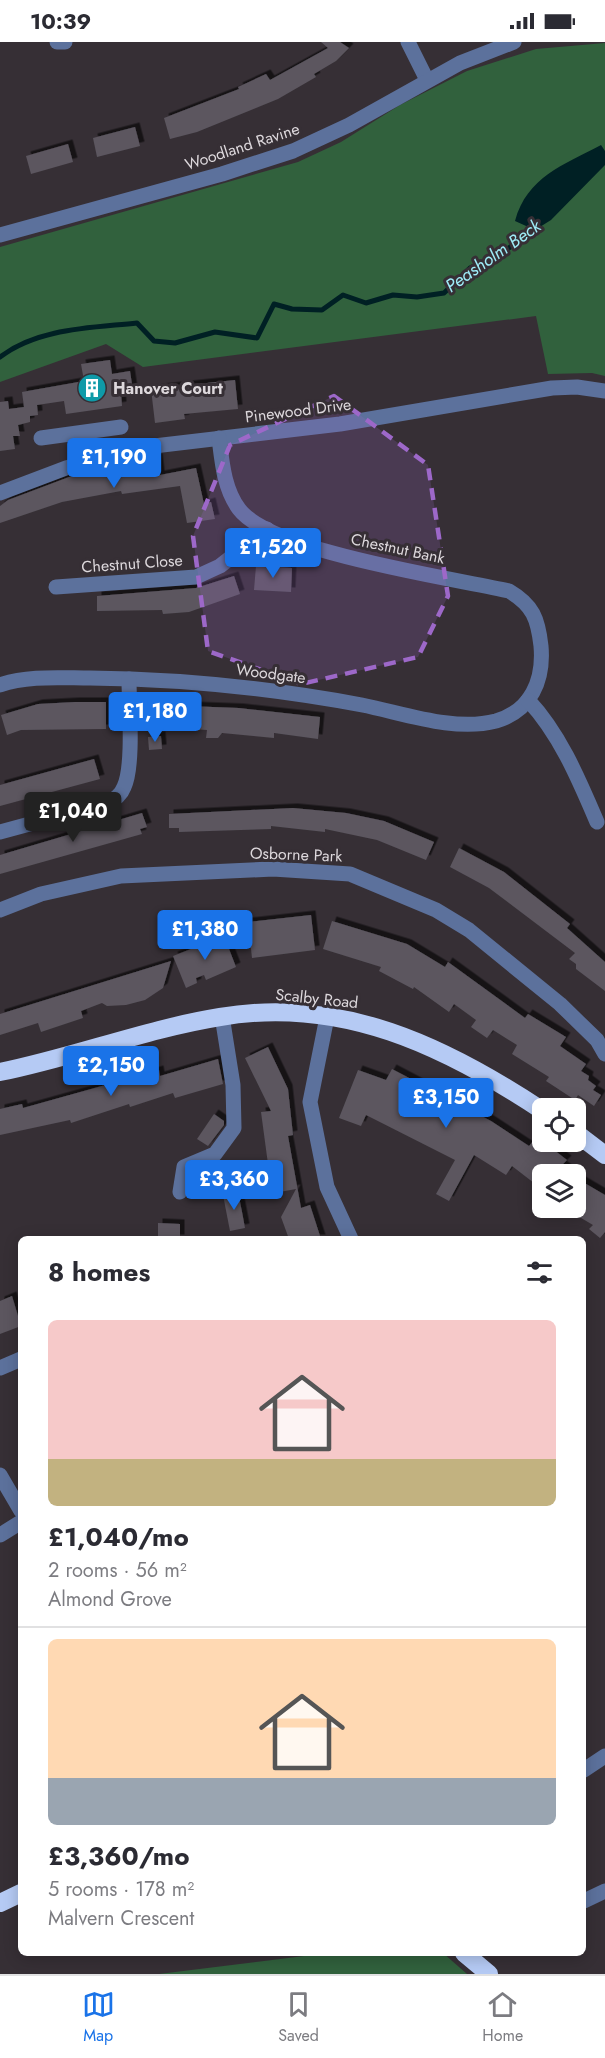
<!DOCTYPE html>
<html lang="en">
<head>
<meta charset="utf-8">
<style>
	:root { --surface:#fff; --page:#f2f2f3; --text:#2b2b33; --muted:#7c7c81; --line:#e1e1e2; --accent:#1a73e8 }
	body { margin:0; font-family:Jost,sans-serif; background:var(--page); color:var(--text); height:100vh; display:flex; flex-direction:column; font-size:22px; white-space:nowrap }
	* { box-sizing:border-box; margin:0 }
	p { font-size:20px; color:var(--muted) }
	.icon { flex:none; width:33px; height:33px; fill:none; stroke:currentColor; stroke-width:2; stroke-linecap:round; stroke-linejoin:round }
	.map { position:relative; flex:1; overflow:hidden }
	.details { position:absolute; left:18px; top:1194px; width:568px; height:720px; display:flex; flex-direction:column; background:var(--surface); border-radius:9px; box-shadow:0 3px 15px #0003 }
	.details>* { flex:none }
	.fabs { position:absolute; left:532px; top:1056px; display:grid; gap:12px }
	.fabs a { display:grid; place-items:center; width:54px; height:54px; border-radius:9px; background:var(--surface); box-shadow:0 3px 15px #0003; font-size:30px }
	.price { position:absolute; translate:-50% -51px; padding:0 14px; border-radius:6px; background:var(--accent); color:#fff; font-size:20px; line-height:39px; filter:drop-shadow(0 2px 3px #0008) }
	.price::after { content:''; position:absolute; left:50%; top:36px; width:18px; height:14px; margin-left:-9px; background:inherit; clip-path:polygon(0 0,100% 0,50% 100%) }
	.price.selected { background:#222; color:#fff }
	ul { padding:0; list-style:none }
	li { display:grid; align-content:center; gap:12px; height:318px; padding:0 30px }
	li+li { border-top:2px solid var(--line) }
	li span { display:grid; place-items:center; height:186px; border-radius:9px; color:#555 }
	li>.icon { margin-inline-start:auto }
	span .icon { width:108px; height:108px; fill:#fffc; stroke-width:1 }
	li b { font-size:26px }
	h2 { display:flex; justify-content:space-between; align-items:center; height:72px; padding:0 30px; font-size:26px }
	.status { display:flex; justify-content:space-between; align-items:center; height:42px; padding:0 30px; background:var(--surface); direction:ltr }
	.status svg { height:16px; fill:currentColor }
	.menu { display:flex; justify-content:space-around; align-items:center; height:84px; border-top:2px solid var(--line); background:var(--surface); font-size:16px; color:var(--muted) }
	.menu a { display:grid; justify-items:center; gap:3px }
	.menu .selected { color:var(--accent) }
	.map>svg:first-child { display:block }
	.green { fill:#31613d }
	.water { fill:#002024 }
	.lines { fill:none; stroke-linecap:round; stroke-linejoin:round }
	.stream { stroke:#002024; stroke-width:5 }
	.building { fill:#5b565f; filter:url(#shadow) }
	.minor { stroke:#5c719c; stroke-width:15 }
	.highway { stroke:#b5caf4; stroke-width:18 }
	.marked { fill:#9d68c9; fill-opacity:0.2; stroke:#9d68c9; stroke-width:4.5; stroke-dasharray:12 8; stroke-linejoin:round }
	.labels { text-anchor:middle; stroke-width:6; stroke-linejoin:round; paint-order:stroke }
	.street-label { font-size:16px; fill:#ddd8dc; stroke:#362f35 }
	.poi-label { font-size:16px; font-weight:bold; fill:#ddd8dc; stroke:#362f35; text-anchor:start }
	.water-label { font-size:18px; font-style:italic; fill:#9fedf8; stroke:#362f35 }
</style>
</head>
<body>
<div class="status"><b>10:39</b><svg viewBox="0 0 49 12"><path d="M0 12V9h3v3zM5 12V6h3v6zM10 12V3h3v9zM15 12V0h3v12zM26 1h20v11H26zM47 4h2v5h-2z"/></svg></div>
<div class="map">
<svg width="605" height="1932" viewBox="0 0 605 1932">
	<defs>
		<filter id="shadow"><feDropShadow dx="4.5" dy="-4.5" stdDeviation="0" flood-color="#0009"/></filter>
	</defs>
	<rect width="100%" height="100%" fill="#362f35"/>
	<g class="green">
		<polygon points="605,1 605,334 592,331 548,332 536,274 143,325 106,302 0,340 0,205 298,120 341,100 400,63 467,29 536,7"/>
		<polygon points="328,1911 443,1911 467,1932 159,1932"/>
	</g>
	<path class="water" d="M601,103L605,109V123L551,178L535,188L515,179C527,135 563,123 601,103Z"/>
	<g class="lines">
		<path class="stream" d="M0,315C38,286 91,286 137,281L154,299L175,301L215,290L257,296L274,262L292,267L322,268L343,253L366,261L393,253L417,255L444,251L470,226L501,212L539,183"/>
	</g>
	<g class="building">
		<polygon points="321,0 340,0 349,6 336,19 314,32 316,35 278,57 197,90 170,97 164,76 239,47 238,45 266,32 270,38 328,6"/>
		<polygon points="135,85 140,104 97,115 93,96"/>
		<polygon points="68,102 73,120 31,132 26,114"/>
		<polygon points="110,318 112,332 130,329 133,349 121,351 122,364 66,372 64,359 37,363 38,373 30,374 30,380 18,383 20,394 13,394 15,407 0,409 0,360 8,359 9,367 24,365 22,350 84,339 81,322"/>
		<polygon points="235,338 238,367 184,372 185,377 155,381 151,347"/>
		<polygon points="151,414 151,417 158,416 160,433 196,426 204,462 211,460 215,477 187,481 180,444 122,452 121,449 62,460 0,481 0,464 8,458 69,435"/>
		<polygon points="256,524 292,526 291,550 254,548"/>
		<polygon points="234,534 240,552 189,570 163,572 162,568 97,569 97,554 196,546"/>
		<polygon points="75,660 106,660 106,687 21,688 7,693 1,673 38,662"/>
		<polygon points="161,663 239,666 320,675 318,697 274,691 274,696 222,691 218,696 206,696 207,688 160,685"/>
		<polygon points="161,694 162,707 149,708 148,695"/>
		<polygon points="94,717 100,737 0,764 0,743"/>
		<polygon points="293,766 346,771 384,779 434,800 426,818 377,798 325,787 325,790 271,784 271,787 179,790 179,786 169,786 169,772"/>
		<polygon points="142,771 147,785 140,787 142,792 0,832 0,813"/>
		<polygon points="459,806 504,830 570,882 567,886 605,920 605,949 576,927 576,922 569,917 575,911 489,846 450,825"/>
		<polygon points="311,873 315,908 252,916 248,880"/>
		<polygon points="332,879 407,902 445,925 448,920 525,976 528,972 566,995 560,1004 586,1022 581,1029 589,1034 588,1038 596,1044 593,1048 601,1053 594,1064 578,1053 575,1058 546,1039 549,1035 512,1012 517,1003 493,988 487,996 471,985 476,978 454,962 449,970 414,945 413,947 379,929 381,925 323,907"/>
		<polygon points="224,894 236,925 206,938 204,933 196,936 197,941 186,946 173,914"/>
		<polygon points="171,919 163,946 145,958 126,963 107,964 102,961 81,969 83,976 41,990 38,981 0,993 0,972"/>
		<polygon points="268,1005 288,1047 293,1093 288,1094 301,1166 310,1163 321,1197 289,1197 281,1175 296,1147 274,1151 271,1135 236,1144 233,1131 268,1122 261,1070 271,1069 245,1016"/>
		<polygon points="218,1017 223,1042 175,1056 173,1051 130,1065 129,1062 71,1081 70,1078 0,1093 0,1067 22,1062 23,1066 159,1028 160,1034"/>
		<polygon points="392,1027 491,1079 529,1104 534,1098 542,1105 545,1101 567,1118 562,1123 574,1132 543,1132 543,1148 512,1124 506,1133 474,1113 449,1159 436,1152 455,1118 366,1073 361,1084 339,1076 358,1028 386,1038"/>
		<polygon points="214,1072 224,1079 224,1083 208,1104 197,1097"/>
		<polygon points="576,1136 605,1153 605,1190 600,1196 589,1187 593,1183 576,1173"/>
		<polygon points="238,1149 245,1186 230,1189 223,1153"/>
		<polygon points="158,1181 180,1182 180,1197 158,1197"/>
		<polygon points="12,1254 21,1284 0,1292 0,1259"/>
	</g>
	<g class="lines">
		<g class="minor">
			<polyline points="57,0 65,0"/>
			<polyline points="408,0 427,38"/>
			<polyline points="0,193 222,132 293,109 349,83 460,21 514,0"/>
			<polyline points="41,396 121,385"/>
			<polyline points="0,451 66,426 137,406 340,382 552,346 577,345 605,349"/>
			<polyline points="56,545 196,535 220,524 267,487"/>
			<path d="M0,643C27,633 62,636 90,636C182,637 271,646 362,663C403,671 454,690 496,679C531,669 544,638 541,604C538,577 533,563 509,549C451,536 271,510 239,467C224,447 222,420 219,396"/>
			<path d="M528,658C560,692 579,738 597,780"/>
			<path d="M0,790L107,761C114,758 121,753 124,745C134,724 129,663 129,637"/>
			<polyline points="0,868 41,852 121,834 273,827 350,832 436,868 469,888 560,962 597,998 605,1012"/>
			<polyline points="327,975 310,1060 327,1145 351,1197"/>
			<polyline points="180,1150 184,1125 215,1112 234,1086 233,1043 222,974"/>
			<polyline points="0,1326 21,1317"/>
			<polyline points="0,1433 21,1469"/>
			<polyline points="0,1493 21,1480"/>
			<polyline points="584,1728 605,1714"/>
			<polyline points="584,1859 605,1849"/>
		</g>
		<g class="highway">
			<path d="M0,1030C74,1015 146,987 220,975C341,954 445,1004 543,1069"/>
			<polyline points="576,1091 605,1113"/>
			<polyline points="0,1861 21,1851"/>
			<polyline points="464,1911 489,1932"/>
		</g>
	</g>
	<path class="marked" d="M334,354L428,423L448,554L418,615L301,642L208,609L193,494L230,403Z"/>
	<defs>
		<g id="building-disc" transform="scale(1.5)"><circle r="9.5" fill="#0f9aa8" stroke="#362f35"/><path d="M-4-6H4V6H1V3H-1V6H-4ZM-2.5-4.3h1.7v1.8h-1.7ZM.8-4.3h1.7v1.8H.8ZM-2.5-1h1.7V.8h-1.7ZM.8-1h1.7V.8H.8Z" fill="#fff"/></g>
	</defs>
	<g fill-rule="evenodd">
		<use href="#building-disc" x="92" y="346"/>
	</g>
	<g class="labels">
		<g class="street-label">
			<text transform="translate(242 104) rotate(-18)" y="6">Woodland Ravine</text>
			<text transform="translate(298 368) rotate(-7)" y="6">Pinewood Drive</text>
			<text transform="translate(398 506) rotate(12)" y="6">Chestnut Bank</text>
			<text transform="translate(132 521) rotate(-4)" y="6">Chestnut Close</text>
			<text transform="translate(271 631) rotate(7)" y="6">Woodgate</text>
			<text transform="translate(296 812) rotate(2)" y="6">Osborne Park</text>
			<text transform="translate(317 956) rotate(6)" y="6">Scalby Road</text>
		</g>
		<g class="poi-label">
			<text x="113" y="352">Hanover Court</text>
		</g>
		<g class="water-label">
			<text transform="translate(493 214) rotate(-35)" y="6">Peasholm Beck</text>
		</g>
	</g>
</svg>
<div class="fabs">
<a><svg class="icon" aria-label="locate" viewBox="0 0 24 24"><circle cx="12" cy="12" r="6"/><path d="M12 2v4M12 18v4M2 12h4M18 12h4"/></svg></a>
<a><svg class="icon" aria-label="layers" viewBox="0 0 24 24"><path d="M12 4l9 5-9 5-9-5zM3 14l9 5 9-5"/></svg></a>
</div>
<b class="price" style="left:114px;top:447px">£1,190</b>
<b class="price" style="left:273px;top:537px">£1,520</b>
<b class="price" style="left:155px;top:701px">£1,180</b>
<b class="price selected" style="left:73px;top:801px">£1,040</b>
<b class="price" style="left:205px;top:919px">£1,380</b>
<b class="price" style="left:111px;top:1055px">£2,150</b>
<b class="price" style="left:446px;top:1087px">£3,150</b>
<b class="price" style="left:234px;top:1169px">£3,360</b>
<section class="details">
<h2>8 homes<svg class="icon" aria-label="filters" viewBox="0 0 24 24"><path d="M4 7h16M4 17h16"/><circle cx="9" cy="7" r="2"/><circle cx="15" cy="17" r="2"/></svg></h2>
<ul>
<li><span style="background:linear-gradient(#f6c9c9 75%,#c2b280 0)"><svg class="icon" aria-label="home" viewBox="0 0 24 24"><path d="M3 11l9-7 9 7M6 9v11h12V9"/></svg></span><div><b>£1,040/mo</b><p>2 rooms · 56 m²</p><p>Almond Grove</p></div></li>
<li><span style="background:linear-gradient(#ffd9b3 75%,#9aa5b1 0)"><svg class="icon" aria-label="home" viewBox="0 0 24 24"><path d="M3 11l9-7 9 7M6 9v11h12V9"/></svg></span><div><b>£3,360/mo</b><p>5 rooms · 178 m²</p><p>Malvern Crescent</p></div></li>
</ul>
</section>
</div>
<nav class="menu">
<a class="selected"><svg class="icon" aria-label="map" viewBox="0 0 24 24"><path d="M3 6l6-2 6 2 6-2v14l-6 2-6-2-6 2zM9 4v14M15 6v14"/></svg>Map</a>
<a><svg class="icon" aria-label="saved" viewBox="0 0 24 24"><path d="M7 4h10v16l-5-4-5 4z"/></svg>Saved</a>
<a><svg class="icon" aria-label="home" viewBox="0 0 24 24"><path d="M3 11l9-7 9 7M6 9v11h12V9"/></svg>Home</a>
</nav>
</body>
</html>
